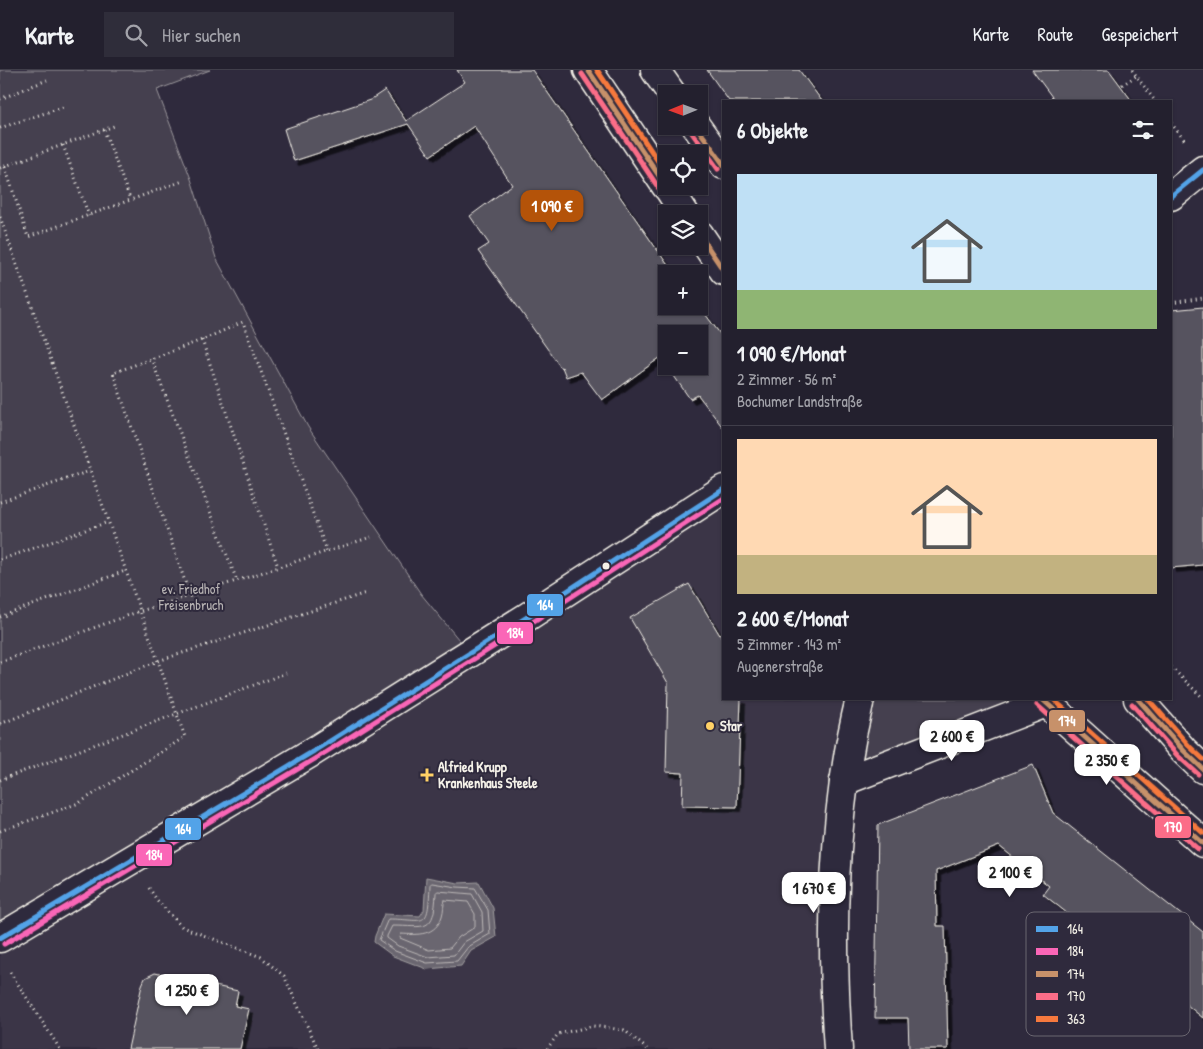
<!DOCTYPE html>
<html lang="de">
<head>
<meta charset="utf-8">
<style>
	:root { --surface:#23202e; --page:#2f2d3a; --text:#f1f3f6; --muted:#a3a3aa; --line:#403e4a; --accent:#b45309 }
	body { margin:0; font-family:"Patrick Hand",sans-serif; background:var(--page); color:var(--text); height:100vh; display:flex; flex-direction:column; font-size:19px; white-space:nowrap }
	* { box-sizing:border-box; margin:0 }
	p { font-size:16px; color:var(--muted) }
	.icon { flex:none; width:28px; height:28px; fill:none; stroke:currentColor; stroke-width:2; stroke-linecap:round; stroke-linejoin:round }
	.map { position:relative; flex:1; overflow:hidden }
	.sheet { position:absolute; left:722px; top:30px; width:450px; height:600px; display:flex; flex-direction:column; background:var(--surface); border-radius:0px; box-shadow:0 1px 4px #0004,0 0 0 1px var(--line) }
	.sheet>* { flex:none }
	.needle { width:32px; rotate:269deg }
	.tools { position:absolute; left:658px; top:15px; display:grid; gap:10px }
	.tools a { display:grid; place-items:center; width:50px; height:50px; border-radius:0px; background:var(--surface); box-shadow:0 1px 4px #0004,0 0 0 1px var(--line); font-size:25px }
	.price { position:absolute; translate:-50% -42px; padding:0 11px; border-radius:10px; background:#fff; color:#222; font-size:16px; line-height:32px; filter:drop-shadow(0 1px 2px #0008) }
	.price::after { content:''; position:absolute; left:50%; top:30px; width:15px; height:11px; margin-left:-8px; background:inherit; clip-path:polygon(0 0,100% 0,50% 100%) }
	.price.current { background:var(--accent); color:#fff }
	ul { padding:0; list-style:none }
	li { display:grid; align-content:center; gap:10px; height:265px; padding:0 15px }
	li+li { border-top:1px solid var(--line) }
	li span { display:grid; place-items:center; height:155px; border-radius:0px; color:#555 }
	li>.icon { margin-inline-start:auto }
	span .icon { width:90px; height:90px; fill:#fffc; stroke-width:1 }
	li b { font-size:21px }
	h2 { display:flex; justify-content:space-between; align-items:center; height:60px; padding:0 15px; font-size:21px }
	header { display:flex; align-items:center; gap:30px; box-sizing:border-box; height:70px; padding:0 25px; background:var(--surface); border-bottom:1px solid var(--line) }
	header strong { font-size:24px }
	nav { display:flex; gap:28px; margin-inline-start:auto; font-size:18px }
	.search { width:350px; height:45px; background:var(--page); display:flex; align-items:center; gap:12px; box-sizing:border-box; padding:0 18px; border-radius:0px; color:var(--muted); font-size:19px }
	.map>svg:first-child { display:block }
	.built { fill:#3b3647 }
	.green { fill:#454050; stroke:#9c989c }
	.water { fill:#6a6670; stroke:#a19ea0 }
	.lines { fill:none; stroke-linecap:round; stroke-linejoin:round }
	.shore { stroke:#bdb9b8; stroke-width:1 }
	.building { fill:#56525f; stroke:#f4f1e8; filter:url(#shadow) }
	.minor-casing { stroke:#f4f1e8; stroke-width:31 }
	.major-casing { stroke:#f4f1e8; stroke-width:31 }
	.path { stroke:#f4f1e8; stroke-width:3; stroke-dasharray:1 4; stroke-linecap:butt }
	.minor { stroke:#2f2a3d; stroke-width:28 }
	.major { stroke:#2f2a3d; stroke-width:28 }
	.bus-1-casing { stroke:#2f2a3d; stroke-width:9 }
	.bus-2-casing { stroke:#2f2a3d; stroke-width:9 }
	.bus-3-casing { stroke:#2f2a3d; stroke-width:9 }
	.bus-4-casing { stroke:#2f2a3d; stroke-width:9 }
	.bus-5-casing { stroke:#2f2a3d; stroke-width:9 }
	.bus-1 { stroke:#53a3e8; stroke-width:5 }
	.bus-2 { stroke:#fa66b7; stroke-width:5 }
	.bus-3 { stroke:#c7916a; stroke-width:5 }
	.bus-4 { stroke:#fb6d88; stroke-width:5 }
	.bus-5 { stroke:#f6793e; stroke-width:5 }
	.bus-dot { fill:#f4f1e8; stroke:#2f2a3d; stroke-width:2 }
	.poi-dot { fill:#ffd166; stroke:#2f2a3d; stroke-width:2 }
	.labels { text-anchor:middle; stroke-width:4; stroke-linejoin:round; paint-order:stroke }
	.park-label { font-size:14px; fill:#b7b3b3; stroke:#2f2a3d }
	.poi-label { font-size:14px; font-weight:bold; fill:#f4f1e8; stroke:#2f2a3d; text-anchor:start }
	.key { fill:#2f2a3d; stroke:#6a6670; stroke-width:1 }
	.key-label { font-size:14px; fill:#f4f1e8 }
	.line-badge { stroke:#2f2a3d; stroke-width:2 }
	.badge-label { font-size:14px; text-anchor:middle; font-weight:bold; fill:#fff }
</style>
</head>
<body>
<header>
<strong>Karte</strong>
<div class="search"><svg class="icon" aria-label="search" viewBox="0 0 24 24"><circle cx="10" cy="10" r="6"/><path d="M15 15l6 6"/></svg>Hier suchen</div>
<nav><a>Karte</a><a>Route</a><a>Gespeichert</a></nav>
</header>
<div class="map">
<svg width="1203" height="979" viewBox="0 0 1203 979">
	<defs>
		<filter id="shadow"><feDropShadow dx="4.5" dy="4.5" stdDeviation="0" flood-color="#0009"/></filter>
	</defs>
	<rect width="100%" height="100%" fill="#2f2a3d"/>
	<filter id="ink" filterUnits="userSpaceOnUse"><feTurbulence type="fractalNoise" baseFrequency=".02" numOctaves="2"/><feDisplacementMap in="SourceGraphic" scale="10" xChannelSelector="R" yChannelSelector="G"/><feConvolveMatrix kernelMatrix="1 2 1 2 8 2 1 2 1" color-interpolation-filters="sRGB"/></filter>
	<g filter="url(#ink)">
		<polygon class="built" points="724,419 724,629 858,629 836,979 0,979 0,869"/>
		<g class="green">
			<polygon points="0,0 210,0 157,20 191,109 216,188 308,357 421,524 469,582 0,866"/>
			<polygon points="863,629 1040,629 846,707"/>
		</g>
		<polygon class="water" points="426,807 458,813 479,812 493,838 496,867 471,881 461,896 427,899 393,886 374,872 375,866 384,844 420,846 424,840"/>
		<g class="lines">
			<g class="shore">
				<path d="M432,813L457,817L475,818L488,840L490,864L468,877L457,891L427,893L395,881L379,870L388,849C426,849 428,861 430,815Z"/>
				<path d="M438,821L472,824L482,842L483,861L464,872L454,885L428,887L398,876L387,868V866L392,856C426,856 434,864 436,823Z"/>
				<path d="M445,830L468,832L475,844V857L459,867L450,878L429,880L400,868L401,864C418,865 436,866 442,846C444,840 443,835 445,830Z"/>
			</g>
		</g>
		<g class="building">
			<polygon points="457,0 532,0 674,204 666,204 666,236 699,236 724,269 724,359 698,325 690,329 667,296 699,296 699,264 666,264 666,295 661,287 602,330 581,302 566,307 562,297 561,298 478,181 489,174 470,146 512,115 474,56 430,86 408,54 294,91 284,59 370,30 385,20 406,51 465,12"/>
			<polygon points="707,0 799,0 822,31 729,31"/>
			<polygon points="1032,0 1109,0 1132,31 1055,31"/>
			<polygon points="1203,237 1203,495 1171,498 1171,240"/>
			<polygon points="689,514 724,572 724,629 741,629 737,737 682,736 683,703 666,702 668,613 630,548"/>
			<polygon points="1033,695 1053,743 1203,862 1203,948 1085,852 1082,855 1043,824 1049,816 999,776 936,801 937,856 945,856 948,979 909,979 908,948 875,948 878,755"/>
			<polygon points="155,903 238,921 235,936 249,939 240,979 128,979 142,915 145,908"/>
		</g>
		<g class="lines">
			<g class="minor-casing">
				<g id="minor">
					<polyline points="1171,126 1203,100"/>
					<polyline points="844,711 1046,633"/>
					<polyline points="0,868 314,681 527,547 724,419"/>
					<path d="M838,979C830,862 832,743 860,629"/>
				</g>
			</g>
			<g class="major-casing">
				<g id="major">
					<polyline points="588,0 666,116"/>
					<polyline points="655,0 672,24"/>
					<polyline points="696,56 724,95"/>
					<polyline points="667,116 685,144"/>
					<polyline points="699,164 724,201"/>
					<polyline points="1042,629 1203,773"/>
					<polyline points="1138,629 1184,681 1203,699"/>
				</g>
			</g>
			<g class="path">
				<polyline points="1132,0 1155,31"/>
				<polyline points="1122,15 1136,6"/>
				<polyline points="0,29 47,10"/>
				<polyline points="1171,53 1185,71"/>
				<polyline points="0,58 66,36"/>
				<polyline points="104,60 130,129"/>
				<polyline points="63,75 89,146"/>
				<polyline points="5,97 28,167 183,111"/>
				<polyline points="0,98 114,56"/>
				<polyline points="0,147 158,591 0,654"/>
				<polyline points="1171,233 1203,228"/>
				<polyline points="202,270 278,497"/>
				<polyline points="151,288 237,511"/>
				<polyline points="0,432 90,401"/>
				<polyline points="0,490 108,452"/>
				<polyline points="190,526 371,467"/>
				<polyline points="0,547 125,501"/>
				<polyline points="0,592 140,541 190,526 113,303 202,270 243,252 327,482"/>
				<polyline points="1171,597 1203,628"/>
				<polyline points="0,710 286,603"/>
				<polyline points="0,761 79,733 185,667 158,591 366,523"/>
				<polyline points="149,818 157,830 182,857 261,887 284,906 318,979"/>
				<polyline points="10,902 60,979"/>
				<polyline points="547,979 558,964 593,956 624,960 647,979"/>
			</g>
			<use href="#minor" class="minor"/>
			<use href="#major" class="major"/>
			<g class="bus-1-casing">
				<g id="bus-1">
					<polyline points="1171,126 1203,100"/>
					<polyline points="0,868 314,681 527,547 724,419"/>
				</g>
			</g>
			<g class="bus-2-casing">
				<polyline id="bus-2" points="4,874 318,687 531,553 724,428"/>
			</g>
			<g class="bus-3-casing">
				<g id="bus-3">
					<polyline points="588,0 666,116"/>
					<polyline points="696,56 724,95"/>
					<polyline points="699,164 724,201"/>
					<polyline points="1042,629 1203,773"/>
					<polyline points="1138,629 1184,681 1203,699"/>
				</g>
			</g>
			<g class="bus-4-casing">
				<g id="bus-4">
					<polyline points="582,4 660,120"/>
					<polyline points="690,60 718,99"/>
					<polyline points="1132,634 1178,686 1198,704"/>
					<polyline points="1037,635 1198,779"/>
				</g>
			</g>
			<g class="bus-5-casing">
				<g id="bus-5">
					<polyline points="597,0 666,103"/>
					<polyline points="1053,629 1203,763"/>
					<polyline points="1148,629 1189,676 1203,689"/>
				</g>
			</g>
			<use href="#bus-1" class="bus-1"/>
			<use href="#bus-2" class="bus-2"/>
			<use href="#bus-3" class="bus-3"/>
			<use href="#bus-4" class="bus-4"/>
			<use href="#bus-5" class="bus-5"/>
		</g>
	</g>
	<circle class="bus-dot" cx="606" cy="496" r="4.5"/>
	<g class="poi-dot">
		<circle cx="710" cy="656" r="5"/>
		<path d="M424.5 697.5h5v5h5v5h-5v5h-5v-5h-5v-5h5z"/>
	</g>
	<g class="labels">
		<g class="park-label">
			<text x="191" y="524">ev. Friedhof<tspan x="191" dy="16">Freisenbruch</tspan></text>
		</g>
		<g class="poi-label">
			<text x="720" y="661">Star</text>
			<text x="438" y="702">Alfried Krupp<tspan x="438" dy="16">Krankenhaus Steele</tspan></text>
		</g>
	</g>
	<rect x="1026" y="842" width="164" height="124" rx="8" class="key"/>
	<rect x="1036" y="856" width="22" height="6" fill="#53a3e8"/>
	<rect x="1036" y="878" width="22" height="7" fill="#fa66b7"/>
	<rect x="1036" y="901" width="22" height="6" fill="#c7916a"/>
	<rect x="1036" y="923" width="22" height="7" fill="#fb6d88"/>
	<rect x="1036" y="946" width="22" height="6" fill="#f6793e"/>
	<g class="key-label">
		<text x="1067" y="864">164</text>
		<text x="1067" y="886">184</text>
		<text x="1067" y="909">174</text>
		<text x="1067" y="931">170</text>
		<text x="1067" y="954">363</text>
	</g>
	<g class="line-badge">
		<rect x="526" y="523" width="38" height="24" rx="5" fill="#53a3e8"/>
		<rect x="496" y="551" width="38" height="24" rx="5" fill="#fa66b7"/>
		<rect x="1048" y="639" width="38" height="24" rx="5" fill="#c7916a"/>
		<rect x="1154" y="745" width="38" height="24" rx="5" fill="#fb6d88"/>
		<rect x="164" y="747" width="38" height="24" rx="5" fill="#53a3e8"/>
		<rect x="135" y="773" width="38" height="24" rx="5" fill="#fa66b7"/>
	</g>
	<g class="badge-label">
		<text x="545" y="540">164</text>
		<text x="515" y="568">184</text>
		<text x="1067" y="656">174</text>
		<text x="1173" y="762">170</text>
		<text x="183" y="764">164</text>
		<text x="154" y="790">184</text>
	</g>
</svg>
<div class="tools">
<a><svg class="needle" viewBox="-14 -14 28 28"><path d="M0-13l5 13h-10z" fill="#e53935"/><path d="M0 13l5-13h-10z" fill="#a3a3aa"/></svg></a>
<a><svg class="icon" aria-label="locate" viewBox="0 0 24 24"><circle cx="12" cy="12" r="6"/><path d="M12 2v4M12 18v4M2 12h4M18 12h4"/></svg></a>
<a><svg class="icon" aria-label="layers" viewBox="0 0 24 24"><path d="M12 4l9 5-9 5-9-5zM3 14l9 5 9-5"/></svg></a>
<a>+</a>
<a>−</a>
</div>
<b class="price current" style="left:552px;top:162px">1 090 €</b>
<b class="price" style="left:952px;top:692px">2 600 €</b>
<b class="price" style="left:1107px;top:716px">2 350 €</b>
<b class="price" style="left:1010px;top:828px">2 100 €</b>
<b class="price" style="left:814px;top:844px">1 670 €</b>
<b class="price" style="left:187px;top:946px">1 250 €</b>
<section class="sheet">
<h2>6 Objekte<svg class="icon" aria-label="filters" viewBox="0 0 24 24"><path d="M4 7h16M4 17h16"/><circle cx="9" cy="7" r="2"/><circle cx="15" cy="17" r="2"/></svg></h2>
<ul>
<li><span style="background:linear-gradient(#bfe0f5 75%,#8fb573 0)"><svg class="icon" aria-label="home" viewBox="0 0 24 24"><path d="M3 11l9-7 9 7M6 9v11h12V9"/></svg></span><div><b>1 090 €/Monat</b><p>2 Zimmer · 56 m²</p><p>Bochumer Landstraße</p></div></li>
<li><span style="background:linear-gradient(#ffd9b3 75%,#c2b280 0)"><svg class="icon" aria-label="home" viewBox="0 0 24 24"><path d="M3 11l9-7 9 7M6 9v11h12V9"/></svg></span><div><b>2 600 €/Monat</b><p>5 Zimmer · 143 m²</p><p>Augenerstraße</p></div></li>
</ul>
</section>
</div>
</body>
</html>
